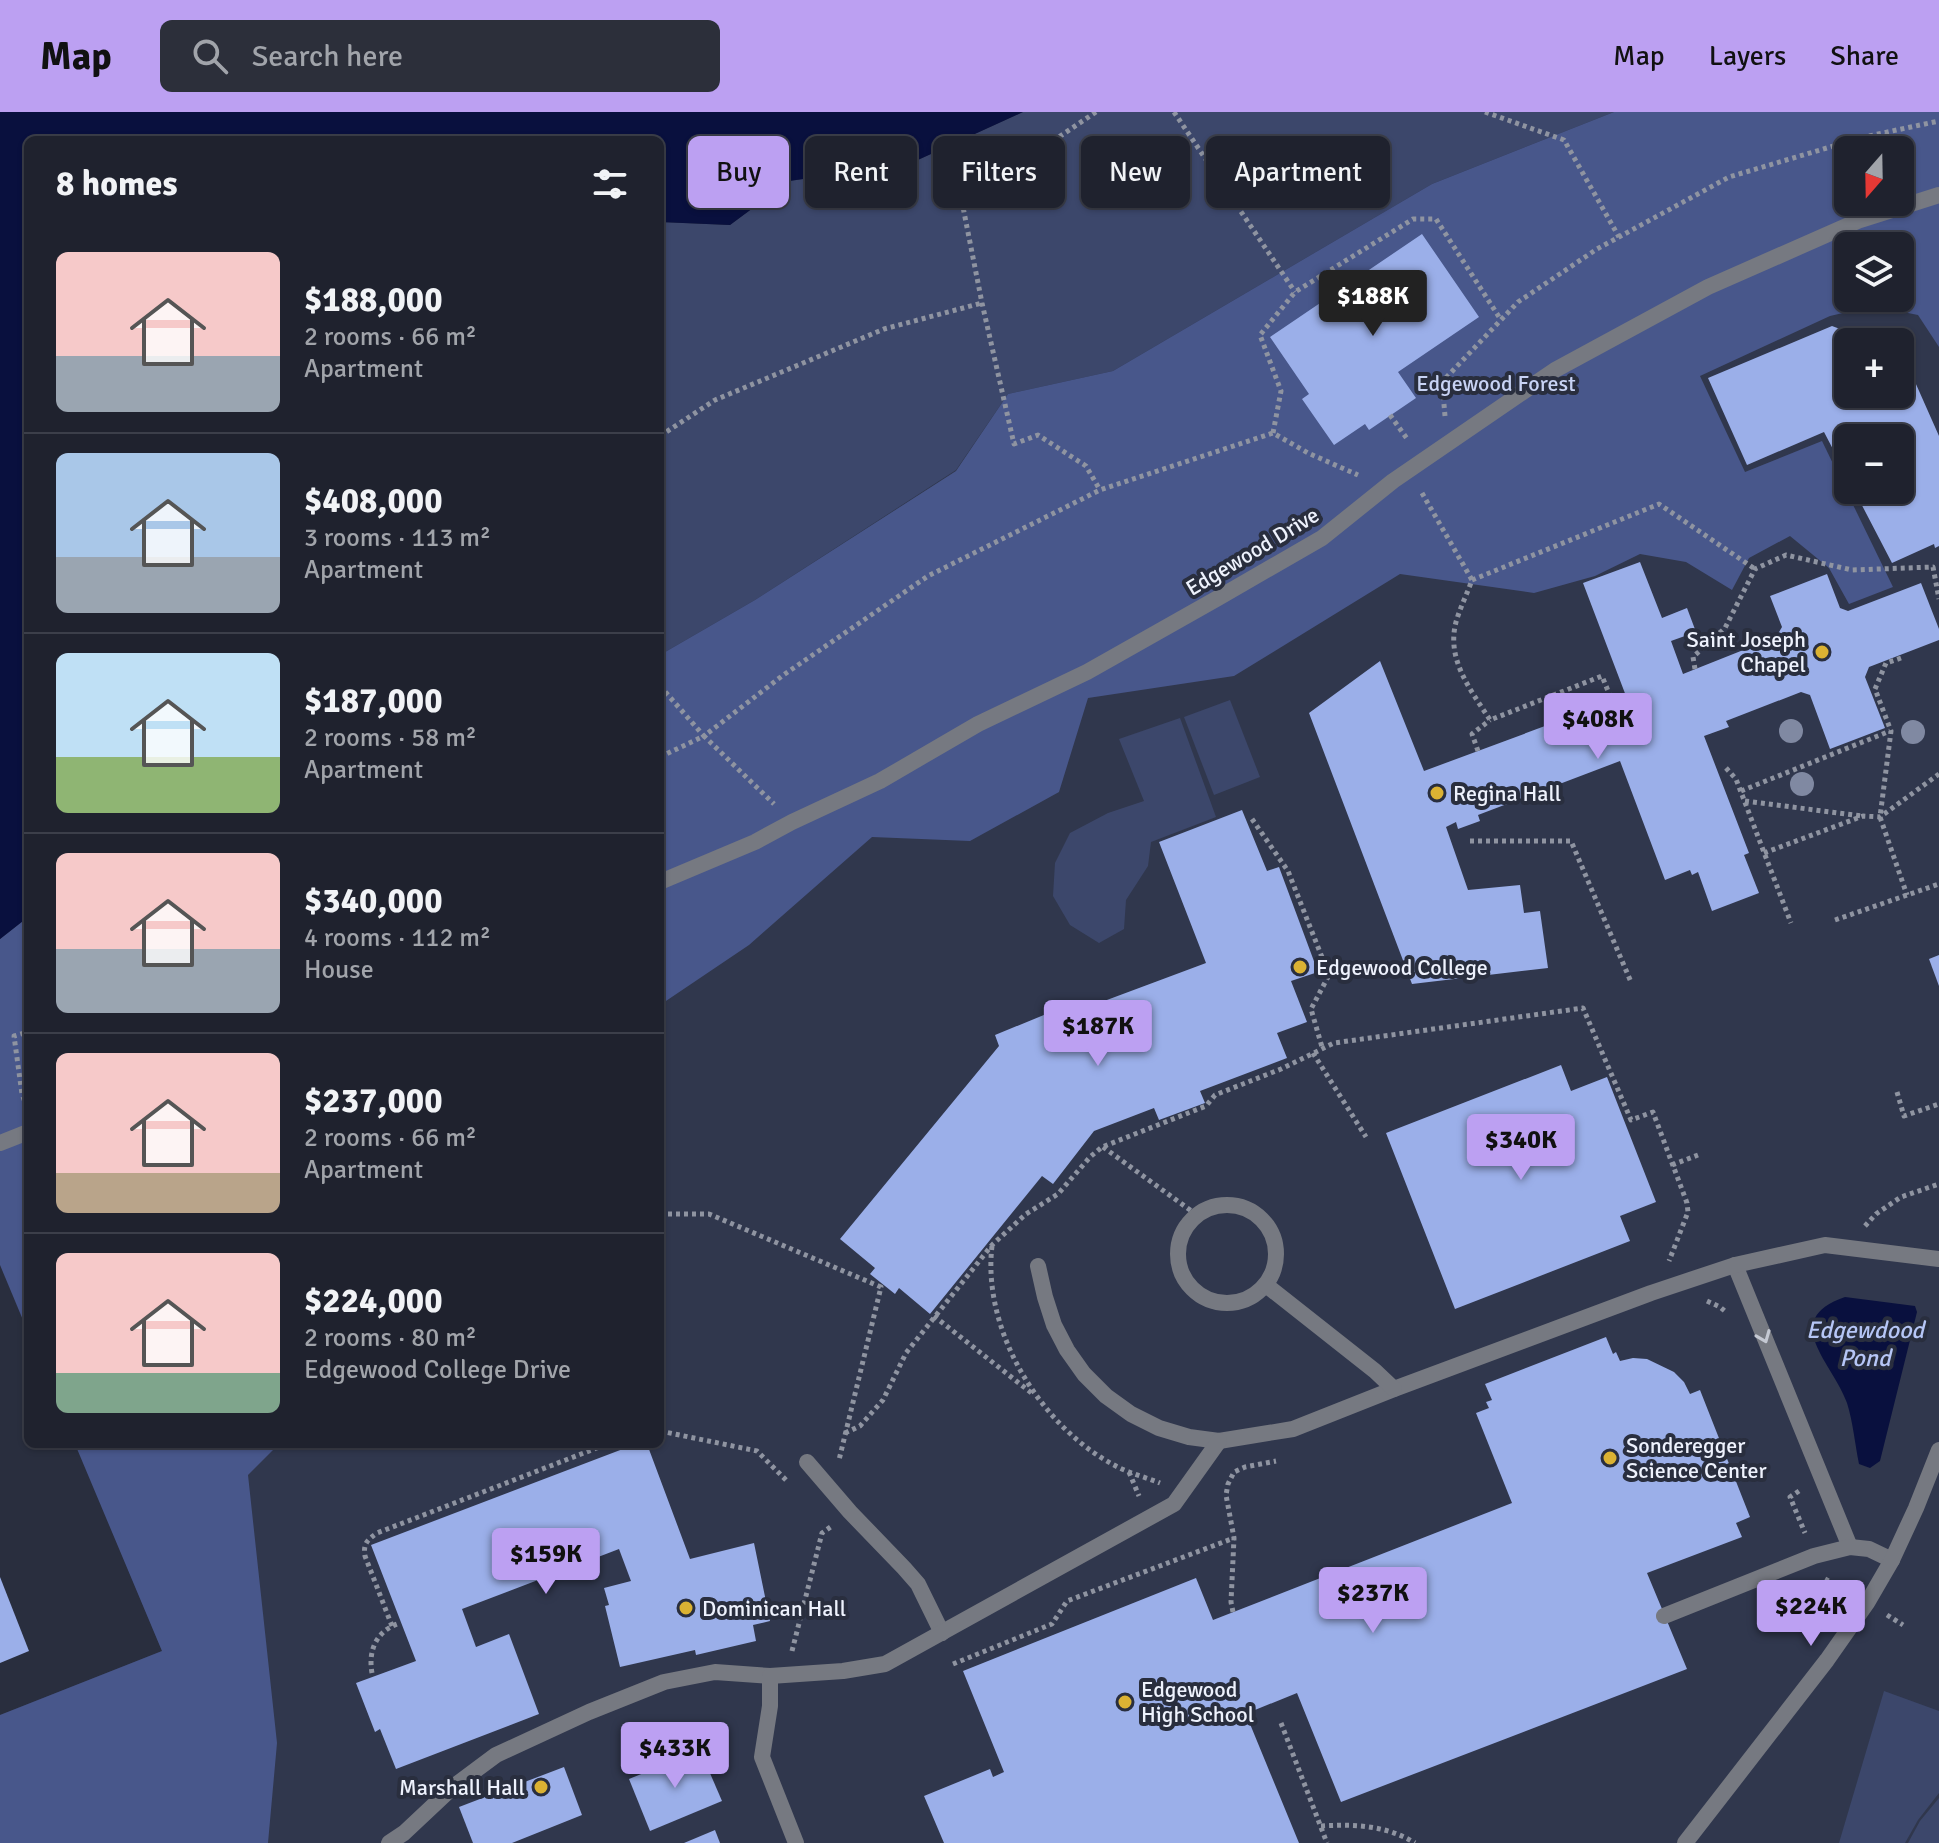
<!DOCTYPE html>
<html lang="en">
<head>
<meta charset="utf-8">
<style>
	:root { --surface:#1f222e; --page:#2c2f3a; --text:#f1f3f6; --muted:#a1a4aa; --line:#3c3f4a; --accent:#bca0f2 }
	body { margin:0; font-family:Signika,sans-serif; background:var(--page); color:var(--text); height:100vh; display:flex; flex-direction:column; font-size:30px; white-space:nowrap }
	* { box-sizing:border-box; margin:0 }
	p { font-size:26px; color:var(--muted) }
	.icon { flex:none; width:44px; height:44px; fill:none; stroke:currentColor; stroke-width:2; stroke-linecap:round; stroke-linejoin:round }
	.map { position:relative; flex:1; overflow:hidden }
	.side { position:absolute; left:24px; top:24px; width:640px; height:1312px; display:flex; flex-direction:column; background:var(--surface); border-radius:12px; box-shadow:0 2px 6px #0004,0 0 0 2px var(--line) }
	.side>* { flex:none }
	.guide { position:absolute; left:688px; top:24px; width:760px; height:72px; display:flex; gap:16px }
	.needle { width:52px; rotate:200deg }
	.controls { position:absolute; left:1834px; top:24px; display:grid; gap:16px }
	.controls a { display:grid; place-items:center; width:80px; height:80px; border-radius:12px; background:var(--surface); box-shadow:0 2px 6px #0004,0 0 0 2px var(--line); font-size:40px }
	.price { position:absolute; translate:-50% -68px; padding:0 18px; border-radius:8px; background:var(--accent); color:#111; font-size:26px; line-height:52px; filter:drop-shadow(0 2px 4px #0008) }
	.price::after { content:''; position:absolute; left:50%; top:48px; width:24px; height:18px; margin-left:-12px; background:inherit; clip-path:polygon(0 0,100% 0,50% 100%) }
	.price.on { background:#222; color:#fff }
	ul { padding:0; list-style:none }
	li { display:flex; align-items:center; gap:24px; height:200px; padding:0 32px }
	li+li { border-top:2px solid var(--line) }
	li span { display:grid; place-items:center; flex:none; width:224px; height:160px; border-radius:12px; color:#555 }
	li>.icon { margin-inline-start:auto }
	span .icon { width:96px; height:96px; fill:#fffc; stroke-width:1 }
	li b { font-size:34px }
	h2 { display:flex; justify-content:space-between; align-items:center; height:96px; padding:0 32px; font-size:34px }
	.pill { padding:0 28px; border-radius:12px; background:var(--surface); box-shadow:0 2px 6px #0004,0 0 0 2px var(--line); font-size:28px; line-height:72px }
	.pill.on { background:var(--accent); color:#111 }
	header { display:flex; align-items:center; gap:48px; box-sizing:border-box; height:112px; padding:0 40px; background:var(--accent); color:#111 }
	header strong { font-size:38px }
	nav { display:flex; gap:44px; margin-inline-start:auto; font-size:28px }
	.search { width:560px; height:72px; background:var(--page); display:flex; align-items:center; gap:20px; box-sizing:border-box; padding:0 28px; border-radius:12px; color:var(--muted); font-size:30px }
	.map>svg:first-child { display:block }
	.built { fill:#30374d; fill-rule:evenodd }
	.green { fill:#3c476b }
	.forest { fill:#48578b; fill-rule:evenodd }
	.water { fill:#09103e }
	.building { fill:#9bafe9 }
	.lines { fill:none; stroke-linecap:round; stroke-linejoin:round }
	.path { stroke:#8f94a1; stroke-width:5; stroke-dasharray:4 4; stroke-linecap:butt }
	.lane { stroke:#767981; stroke-width:16 }
	.street { stroke:#767981; stroke-width:16 }
	.tree { fill:#8089a2 }
	.oneway { stroke:#c4c8d2 }
	.poi-dot { fill:#dbb233; stroke:#292e3e; stroke-width:3 }
	.labels { text-anchor:middle; stroke-width:8; stroke-linejoin:round; paint-order:stroke }
	.park-label { font-size:22px; fill:#c8d3f4; stroke:#292e3e }
	.street-label { font-size:22px; fill:#eef2fd; stroke:#292e3e }
	.poi-label { font-size:22px; fill:#eef2fd; stroke:#292e3e; text-anchor:start }
	.water-label { font-size:24px; font-style:italic; fill:#b6c6f6; stroke:#292e3e }
</style>
</head>
<body>
<header>
<strong>Map</strong>
<div class="search"><svg class="icon" aria-label="search" viewBox="0 0 24 24"><circle cx="10" cy="10" r="6"/><path d="M15 15l6 6"/></svg>Search here</div>
<nav><a>Map</a><a>Layers</a><a>Share</a></nav>
</header>
<div class="map">
<svg width="1939" height="1731" viewBox="0 0 1939 1731">
	<rect width="100%" height="100%" fill="#292e3e"/>
	<path class="built" d="M1023,0H1939V1731H0V1603L162,1539L76,1332H660V110L730,113L789,69L909,52ZM1848,38H1900V90H1848ZM1848,134H1900V186H1848ZM1848,230H1900V282H1848ZM1848,326H1900V378H1848Z"/>
	<g class="green">
		<polygon points="1023,0 1614,0 1432,72 1113,259 1008,282 956,358 755,488 660,543 660,110 730,113 789,69 909,52"/>
		<polygon points="1230,588 1260,665 1214,683 1184,605"/>
		<polygon points="1180,606 1216,705 1151,730 1148,754 1126,788 1124,817 1099,831 1070,813 1053,784 1055,751 1070,721 1108,701 1144,689 1119,627"/>
		<polygon points="1884,1579 1939,1599 1939,1681 1918,1708 1905,1731 1839,1731"/>
		<polygon points="1939,1686 1939,1731 1908,1731 1920,1709"/>
	</g>
	<g class="forest">
		<path d="M1614,0H1939V235L1918,203L1873,194L1830,204L1700,264L1745,360L1822,329L1893,475L1849,492L1829,456L1790,424L1749,446L1732,478L1686,450L1640,442L1595,464L1534,481L1400,462L1234,564L1088,586L1059,680L970,729L872,725L749,833L660,893V543L755,488L956,359L1008,282L1113,259L1432,72ZM1848,38H1900V90H1848ZM1848,134H1900V186H1848Z"/>
		<polygon points="28,805 28,1220 0,1153 0,827"/>
		<polygon points="75,1332 279,1332 248,1363 277,1631 268,1731 0,1731 0,1603 162,1539"/>
	</g>
	<g class="water">
		<polygon points="0,0 1023,0 909,52 789,69 730,113 660,110 660,28 28,28 28,805 0,827"/>
		<path d="M1845,1185L1915,1194L1917,1200L1880,1349L1870,1356L1859,1352C1855,1332 1853,1310 1847,1291C1834,1252 1778,1208 1845,1185Z"/>
	</g>
	<g class="building">
		<polygon points="1422,122 1479,205 1398,260 1416,286 1369,318 1365,312 1334,333 1302,287 1309,282 1270,225"/>
		<polygon points="1832,214 1875,230 1848,230 1848,282 1900,282 1900,236 1939,324 1939,434 1935,436 1934,432 1892,451 1854,378 1900,378 1900,326 1848,326 1848,366 1824,320 1747,353 1708,266"/>
		<polygon points="1640,450 1662,506 1687,496 1696,520 1671,529 1683,562 1776,525 1782,515 1770,484 1827,462 1840,496 1848,499 1921,471 1939,517 1939,528 1869,555 1865,565 1885,616 1830,637 1810,583 1801,580 1726,609 1729,615 1704,624 1749,741 1744,743 1759,781 1712,799 1698,760 1692,763 1690,758 1665,768 1620,649 1478,703 1480,709 1458,717 1456,710 1446,715 1468,778 1520,773 1524,801 1540,799 1548,856 1412,872 1309,601 1380,549 1424,659 1626,584 1583,471"/>
		<polygon points="1242,698 1267,759 1279,755 1318,860 1291,869 1307,910 1277,921 1287,946 1200,979 1205,991 1159,1008 1154,996 1094,1019 1053,1072 1042,1064 930,1202 899,1176 895,1182 870,1162 875,1156 840,1127 999,934 995,923 1061,896 1064,904 1206,851 1159,730"/>
		<polygon points="1939,843 1939,874 1929,847"/>
		<polygon points="1561,953 1571,979 1607,965 1656,1090 1620,1104 1630,1129 1455,1197 1386,1021"/>
		<polygon points="1606,1225 1613,1242 1616,1240 1620,1249 1633,1246 1647,1247 1674,1260 1684,1270 1690,1282 1700,1278 1750,1405 1736,1411 1742,1425 1647,1461 1687,1557 1341,1690 1297,1581 1250,1600 1255,1610 1250,1612 1299,1731 944,1731 924,1684 990,1657 993,1665 1004,1660 963,1559 1196,1466 1213,1508 1512,1391 1476,1301 1489,1296 1486,1290 1492,1288 1485,1272"/>
		<polygon points="636,1332 647,1332 690,1447 754,1431 770,1509 753,1513 756,1529 696,1543 695,1538 620,1555 605,1494 609,1493 604,1476 631,1469 619,1437 462,1497 476,1535 509,1522 539,1602 396,1657 380,1617 375,1620 356,1571 416,1549 371,1433"/>
		<polygon points="0,1465 29,1539 0,1551"/>
		<polygon points="700,1638 722,1689 650,1719 629,1667"/>
		<polygon points="564,1655 582,1703 512,1731 473,1731 459,1695"/>
		<polygon points="715,1718 720,1731 684,1731"/>
	</g>
	<g class="lines">
		<g class="path">
			<polyline points="1096,0 962,90 982,191 1014,332 1038,323 1086,354 1100,378"/>
			<polyline points="1174,0 1295,180"/>
			<polyline points="1485,0 1564,28 1619,125"/>
			<polyline points="1886,21 1894,38"/>
			<polyline points="1900,50 1905,68"/>
			<polyline points="1390,303 1408,328"/>
			<polyline points="1445,304 1442,270 1518,190 1597,137 1729,65 1864,25 1939,9"/>
			<polyline points="1273,321 1281,279 1260,223 1295,180 1413,107 1436,107 1501,208"/>
			<polyline points="660,324 715,288 884,217 982,191"/>
			<path d="M1422,381L1472,468C1467,482 1460,496 1456,510C1446,548 1471,578 1490,608L1602,564L1612,589"/>
			<polyline points="1472,468 1659,392 1755,457"/>
			<polyline points="1901,546 1886,551 1875,577 1891,619 1880,705 1907,783"/>
			<polyline points="1695,557 1693,545 1725,516 1755,457 1786,443 1852,458 1933,455 1939,487"/>
			<polyline points="660,574 704,624 782,564 928,464 1100,378 1273,321 1308,341 1358,363"/>
			<polyline points="1478,639 1472,622 1490,608"/>
			<polyline points="660,645 704,624 774,692"/>
			<polyline points="1726,656 1736,667 1791,811"/>
			<polyline points="1741,679 1890,619"/>
			<polyline points="1745,689 1862,704"/>
			<polyline points="1252,707 1288,759 1329,863 1311,897 1322,935"/>
			<polyline points="1470,729 1571,729 1631,870"/>
			<polyline points="1764,741 1863,704 1880,705 1939,662"/>
			<polyline points="1835,808 1939,772"/>
			<polyline points="1313,941 1366,1025"/>
			<polyline points="1897,980 1904,1004 1939,992"/>
			<polyline points="27,996 22,982 14,924 28,920"/>
			<polyline points="1103,1035 1197,1103"/>
			<polyline points="1672,1053 1698,1043"/>
			<polyline points="660,1102 709,1102 881,1175 839,1348"/>
			<polyline points="1865,1114 1876,1102 1901,1085 1939,1072"/>
			<path d="M992,1134C982,1218 1040,1314 1114,1353C1128,1361 1145,1365 1160,1371"/>
			<polyline points="1707,1189 1720,1195 1726,1200"/>
			<polyline points="934,1204 1034,1283"/>
			<polyline points="660,1319 757,1339 786,1368"/>
			<polyline points="845,1321 860,1314 883,1288 906,1241 992,1133 1026,1102 1058,1082 1090,1045 1102,1035 1206,994 1215,983 1281,957 1334,931 1583,896 1631,1008 1653,1000 1687,1091 1688,1100 1669,1149"/>
			<polyline points="1129,1360 1139,1384"/>
			<polyline points="1799,1379 1790,1385 1805,1421"/>
			<polyline points="1825,1467 1848,1479"/>
			<polyline points="1233,1500 1231,1490 1234,1426 1226,1383 1228,1372 1234,1360 1245,1355 1276,1349"/>
			<polyline points="1887,1503 1903,1513"/>
			<path d="M392,1514L365,1444C363,1432 367,1428 377,1421L607,1332"/>
			<polyline points="792,1539 822,1421 832,1414"/>
			<polyline points="953,1552 1052,1512 1067,1489 1234,1426"/>
			<path d="M372,1561C368,1539 376,1520 397,1512"/>
			<polyline points="1281,1611 1327,1731"/>
			<path d="M1321,1714C1354,1712 1386,1713 1415,1731"/>
		</g>
		<g class="lane">
			<polyline points="660,770 755,730 792,710 880,669 978,612 1087,560 1218,486 1322,426 1393,369 1555,258 1708,175 1860,108 1939,83"/>
			<polyline points="0,1031 28,1020"/>
			<circle cx="1227" cy="1142" r="49"/>
			<polyline points="1735,1153 1850,1435"/>
			<polyline points="1038,1154 1045,1185 1054,1213 1067,1238 1084,1262 1106,1284 1131,1302 1159,1316 1189,1325 1219,1329 1293,1317 1394,1277 1651,1181 1735,1153 1825,1133 1939,1147"/>
			<polyline points="1266,1173 1375,1259 1394,1277"/>
			<polyline points="807,1350 850,1400 904,1456 918,1472 942,1521"/>
			<polyline points="1664,1504 1814,1444 1850,1435 1869,1437 1892,1448"/>
			<polyline points="389,1731 404,1721 453,1675 496,1643 589,1600 664,1570 715,1560 770,1564"/>
			<polyline points="796,1731 762,1645 770,1594 770,1564 843,1559 885,1552 1174,1392 1219,1329"/>
		</g>
		<polyline class="street" points="1685,1731 1827,1548 1867,1491 1892,1448 1916,1396 1939,1338"/>
	</g>
	<g class="tree">
		<circle cx="1791" cy="619" r="12"/>
		<circle cx="1913" cy="620" r="12"/>
		<circle cx="1802" cy="672" r="12"/>
	</g>
	<defs><path id="oneway-chevron" d="M-2-3.5L2.5 0L-2 3.5" fill="none" stroke-width="1.6" stroke-linecap="round" stroke-linejoin="round" transform="scale(2)"/></defs>
	<use class="oneway" href="#oneway-chevron" transform="translate(1764 1225) rotate(68)"/>
	<g class="poi-dot">
		<circle cx="1822" cy="540" r="8"/>
		<circle cx="1437" cy="681" r="8"/>
		<circle cx="1300" cy="855" r="8"/>
		<circle cx="1610" cy="1346" r="8"/>
		<circle cx="686" cy="1496" r="8"/>
		<circle cx="1125" cy="1590" r="8"/>
		<circle cx="541" cy="1675" r="8"/>
	</g>
	<g class="labels">
		<g class="park-label">
			<text x="1496" y="279">Edgewood Forest</text>
		</g>
		<g class="street-label">
			<text transform="translate(1252 439) rotate(-31)" y="8">Edgewood Drive</text>
		</g>
		<g class="poi-label">
			<text x="1806" y="535" text-anchor="end">Saint Joseph<tspan x="1806" dy="25">Chapel</tspan></text>
			<text x="1453" y="689">Regina Hall</text>
			<text x="1316" y="863">Edgewood College</text>
			<text x="1626" y="1341">Sonderegger<tspan x="1626" dy="25">Science Center</tspan></text>
			<text x="702" y="1504">Dominican Hall</text>
			<text x="1141" y="1585">Edgewood<tspan x="1141" dy="25">High School</tspan></text>
			<text x="525" y="1683" text-anchor="end">Marshall Hall</text>
		</g>
		<g class="water-label">
			<text x="1865" y="1226">Edgewdood<tspan x="1865" dy="28">Pond</tspan></text>
		</g>
	</g>
</svg>
<div class="controls">
<a><svg class="needle" viewBox="-14 -14 28 28"><path d="M0-13l5 13h-10z" fill="#e53935"/><path d="M0 13l5-13h-10z" fill="#a1a4aa"/></svg></a>
<a><svg class="icon" aria-label="layers" viewBox="0 0 24 24"><path d="M12 4l9 5-9 5-9-5zM3 14l9 5 9-5"/></svg></a>
<a>+</a>
<a>−</a>
</div>
<b class="price on" style="left:1373px;top:226px">$188K</b>
<b class="price" style="left:1598px;top:649px">$408K</b>
<b class="price" style="left:1098px;top:956px">$187K</b>
<b class="price" style="left:1521px;top:1070px">$340K</b>
<b class="price" style="left:546px;top:1484px">$159K</b>
<b class="price" style="left:1373px;top:1523px">$237K</b>
<b class="price" style="left:1811px;top:1536px">$224K</b>
<b class="price" style="left:675px;top:1678px">$433K</b>
<div class="guide">
<a class="pill on">Buy</a>
<a class="pill">Rent</a>
<a class="pill">Filters</a>
<a class="pill">New</a>
<a class="pill">Apartment</a>
</div>
<section class="side">
<h2>8 homes<svg class="icon" aria-label="filters" viewBox="0 0 24 24"><path d="M4 7h16M4 17h16"/><circle cx="9" cy="7" r="2"/><circle cx="15" cy="17" r="2"/></svg></h2>
<ul>
<li><span style="background:linear-gradient(#f6c9c9 65%,#9aa5b1 0)"><svg class="icon" aria-label="home" viewBox="0 0 24 24"><path d="M3 11l9-7 9 7M6 9v11h12V9"/></svg></span><div><b>$188,000</b><p>2 rooms · 66 m²</p><p>Apartment</p></div></li>
<li><span style="background:linear-gradient(#a9c7e8 65%,#9aa5b1 0)"><svg class="icon" aria-label="home" viewBox="0 0 24 24"><path d="M3 11l9-7 9 7M6 9v11h12V9"/></svg></span><div><b>$408,000</b><p>3 rooms · 113 m²</p><p>Apartment</p></div></li>
<li><span style="background:linear-gradient(#bfe0f5 65%,#8fb573 0)"><svg class="icon" aria-label="home" viewBox="0 0 24 24"><path d="M3 11l9-7 9 7M6 9v11h12V9"/></svg></span><div><b>$187,000</b><p>2 rooms · 58 m²</p><p>Apartment</p></div></li>
<li><span style="background:linear-gradient(#f6c9c9 60%,#9aa5b1 0)"><svg class="icon" aria-label="home" viewBox="0 0 24 24"><path d="M3 11l9-7 9 7M6 9v11h12V9"/></svg></span><div><b>$340,000</b><p>4 rooms · 112 m²</p><p>House</p></div></li>
<li><span style="background:linear-gradient(#f6c9c9 75%,#b9a48a 0)"><svg class="icon" aria-label="home" viewBox="0 0 24 24"><path d="M3 11l9-7 9 7M6 9v11h12V9"/></svg></span><div><b>$237,000</b><p>2 rooms · 66 m²</p><p>Apartment</p></div></li>
<li><span style="background:linear-gradient(#f6c9c9 75%,#7fa58c 0)"><svg class="icon" aria-label="home" viewBox="0 0 24 24"><path d="M3 11l9-7 9 7M6 9v11h12V9"/></svg></span><div><b>$224,000</b><p>2 rooms · 80 m²</p><p>Edgewood College Drive</p></div></li>
</ul>
</section>
</div>
</body>
</html>
